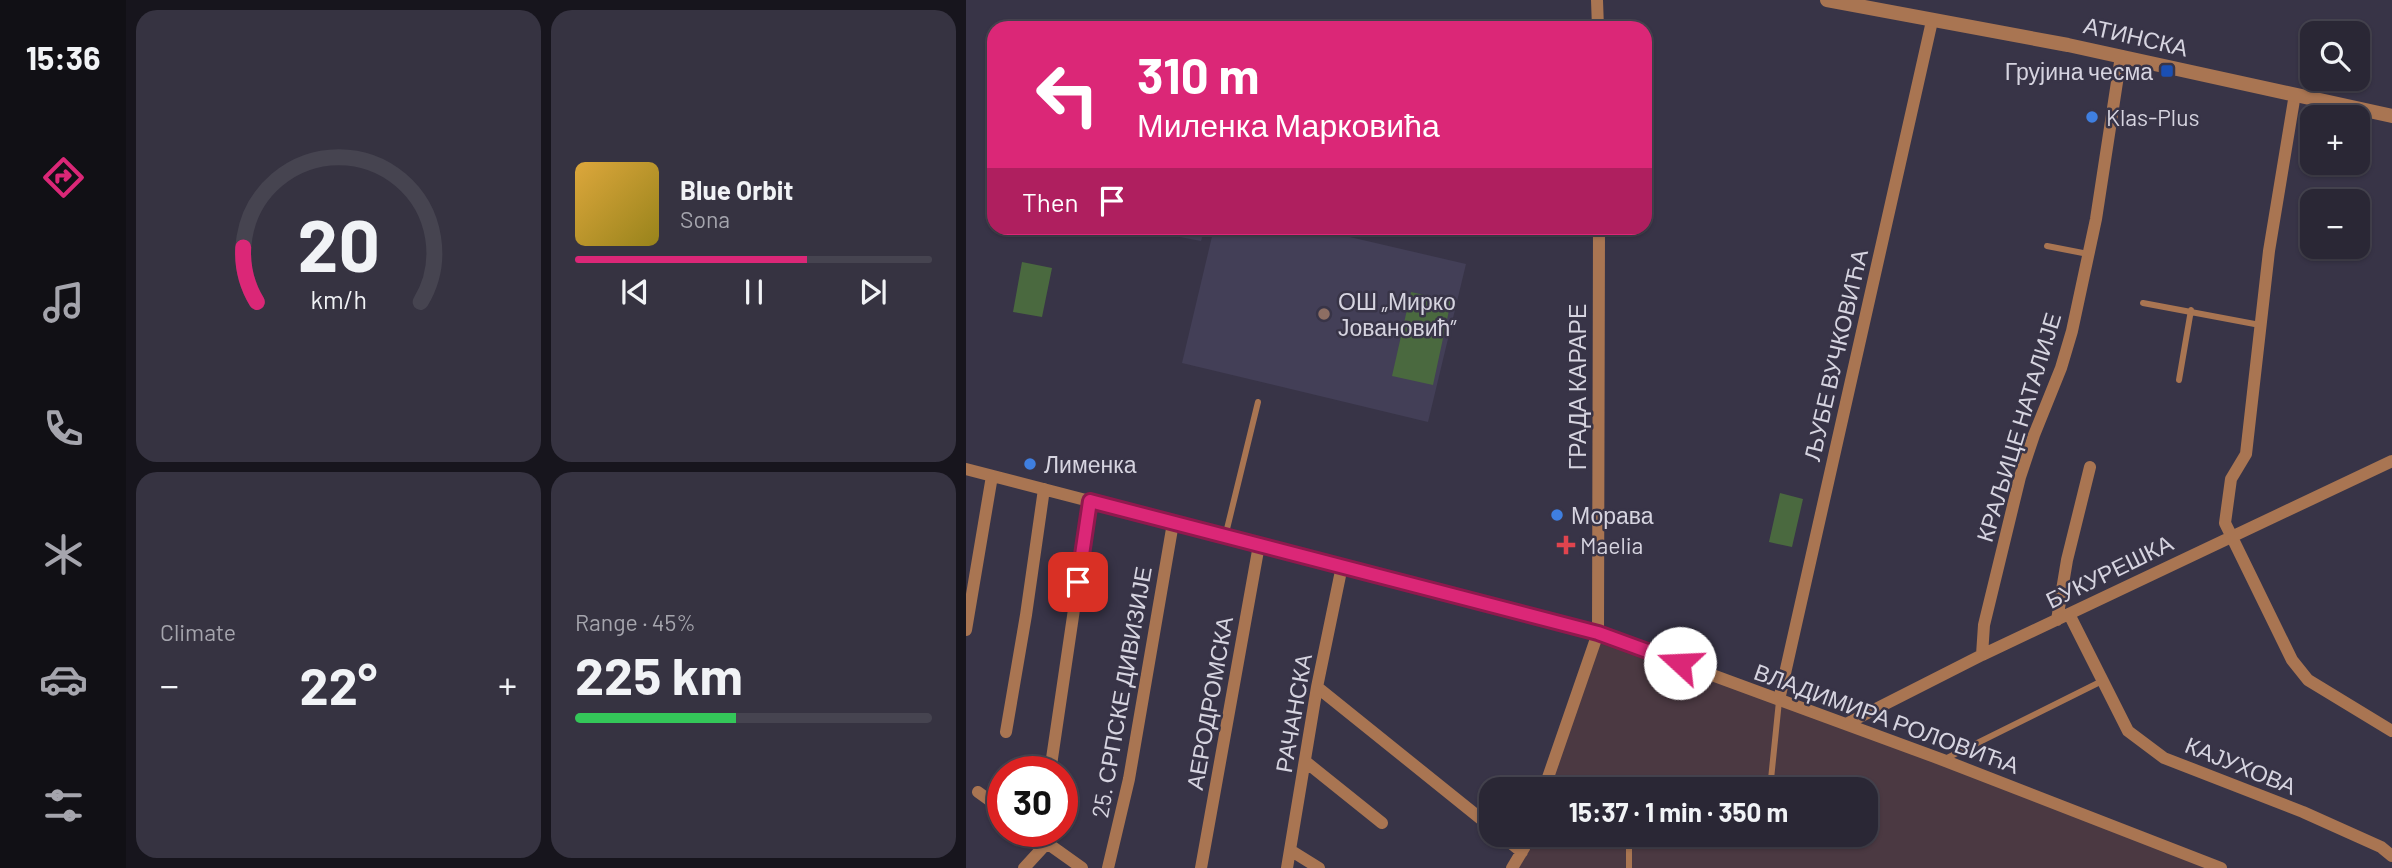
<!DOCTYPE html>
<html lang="en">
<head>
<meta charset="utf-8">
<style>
  :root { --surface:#2a2735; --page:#363341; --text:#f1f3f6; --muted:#a5a5ad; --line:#464450; --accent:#db2777 }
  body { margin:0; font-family:Barlow,sans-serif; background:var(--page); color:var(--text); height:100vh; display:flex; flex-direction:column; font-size:26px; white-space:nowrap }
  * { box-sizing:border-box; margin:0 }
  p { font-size:23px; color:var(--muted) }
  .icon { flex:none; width:38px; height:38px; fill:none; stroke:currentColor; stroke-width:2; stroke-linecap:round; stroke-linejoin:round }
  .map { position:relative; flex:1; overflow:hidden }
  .panel { display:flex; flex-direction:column; gap:10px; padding:10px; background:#17151d; width:840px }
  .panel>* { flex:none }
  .hud { position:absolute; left:21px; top:21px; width:665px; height:214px; border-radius:21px; box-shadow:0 2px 5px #0004,0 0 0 2px var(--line); background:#db2777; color:#fff; overflow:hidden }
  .fabs { position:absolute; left:1334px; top:21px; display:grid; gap:14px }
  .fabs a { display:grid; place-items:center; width:70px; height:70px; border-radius:14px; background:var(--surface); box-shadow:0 2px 5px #0004,0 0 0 2px var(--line); font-size:35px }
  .speed { position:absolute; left:21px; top:756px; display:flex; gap:14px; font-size:35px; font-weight:700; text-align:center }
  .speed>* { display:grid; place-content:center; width:91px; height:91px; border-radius:50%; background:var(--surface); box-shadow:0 2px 5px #0004,0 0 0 2px var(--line); line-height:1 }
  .speed .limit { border:10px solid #d22; background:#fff; color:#111 }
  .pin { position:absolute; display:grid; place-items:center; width:60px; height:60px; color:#fff; margin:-30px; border-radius:14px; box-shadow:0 4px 10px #0006 }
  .me { position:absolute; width:77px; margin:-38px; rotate:290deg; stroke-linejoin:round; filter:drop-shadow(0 0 5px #0008) }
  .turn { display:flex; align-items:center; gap:24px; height:147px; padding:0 35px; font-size:32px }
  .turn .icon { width:91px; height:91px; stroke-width:2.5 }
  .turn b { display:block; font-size:49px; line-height:60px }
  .then { display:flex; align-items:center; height:66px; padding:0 35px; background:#0003; gap:14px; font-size:26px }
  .big { font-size:52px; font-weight:700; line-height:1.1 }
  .panel .card { flex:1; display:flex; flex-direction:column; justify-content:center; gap:10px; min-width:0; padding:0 24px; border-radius:21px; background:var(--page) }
  .panel .dial { align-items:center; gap:0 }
  .dial svg { height:182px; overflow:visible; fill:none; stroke:var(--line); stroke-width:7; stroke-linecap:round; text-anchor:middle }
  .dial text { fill:var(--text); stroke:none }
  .song { display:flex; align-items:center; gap:21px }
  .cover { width:84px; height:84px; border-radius:10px; background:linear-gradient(135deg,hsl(40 70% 55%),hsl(50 70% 35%)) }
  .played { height:7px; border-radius:4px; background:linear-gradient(90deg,var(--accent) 65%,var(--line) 65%) }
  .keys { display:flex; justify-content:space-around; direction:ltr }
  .heat { display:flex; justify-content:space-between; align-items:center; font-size:38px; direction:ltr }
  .charge { height:10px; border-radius:5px; background:linear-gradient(90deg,#34c759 45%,var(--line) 0) }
  .panel .tiles { flex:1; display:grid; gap:10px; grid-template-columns:repeat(2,1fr) }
  .trip { position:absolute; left:513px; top:777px; width:399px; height:70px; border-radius:21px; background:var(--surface); box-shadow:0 2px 5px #0004,0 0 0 2px var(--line); font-weight:700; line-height:70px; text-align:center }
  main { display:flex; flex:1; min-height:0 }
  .tab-bar { display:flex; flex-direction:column; width:126px; justify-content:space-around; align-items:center; background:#111015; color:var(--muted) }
  .tab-bar .icon { width:49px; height:49px }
  .tab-bar .active { color:var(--accent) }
  .tab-bar b { font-size:32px; color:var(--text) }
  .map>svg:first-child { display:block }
  .industrial { fill:#4b3942 }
  .built { fill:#433f57 }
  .green { fill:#4a693f }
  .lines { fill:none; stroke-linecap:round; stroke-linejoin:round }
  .service { stroke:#a97552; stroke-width:6 }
  .minor { stroke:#a97552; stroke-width:12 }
  .tertiary { stroke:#a97552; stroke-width:14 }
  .route-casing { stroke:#8e194d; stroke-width:18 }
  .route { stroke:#db2777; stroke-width:12 }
  .transit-dot { fill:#1a4fb4; stroke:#383447; stroke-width:2.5 }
  .shop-dot { fill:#3f7fe0; stroke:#383447; stroke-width:2.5 }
  .education-dot { fill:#8d6e63; stroke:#383447; stroke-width:2.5 }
  .health-dot { fill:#e0444e; stroke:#383447; stroke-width:2.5 }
  .labels { text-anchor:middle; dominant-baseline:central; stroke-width:5; stroke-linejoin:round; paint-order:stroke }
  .street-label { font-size:23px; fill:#d6d4e0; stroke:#383447 }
  .poi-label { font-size:23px; fill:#d6d4e0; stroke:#383447; text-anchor:start }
</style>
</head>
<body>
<main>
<nav class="tab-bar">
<b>15:36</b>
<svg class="icon active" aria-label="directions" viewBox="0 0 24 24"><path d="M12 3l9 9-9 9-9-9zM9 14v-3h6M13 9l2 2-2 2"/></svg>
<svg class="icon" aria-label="music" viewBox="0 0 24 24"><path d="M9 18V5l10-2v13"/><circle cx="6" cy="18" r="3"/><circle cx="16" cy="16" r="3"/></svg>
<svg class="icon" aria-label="phone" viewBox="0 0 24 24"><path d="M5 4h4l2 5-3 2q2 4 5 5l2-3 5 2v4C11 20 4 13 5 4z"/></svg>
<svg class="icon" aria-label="climate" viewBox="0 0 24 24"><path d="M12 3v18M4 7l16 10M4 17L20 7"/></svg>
<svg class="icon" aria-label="car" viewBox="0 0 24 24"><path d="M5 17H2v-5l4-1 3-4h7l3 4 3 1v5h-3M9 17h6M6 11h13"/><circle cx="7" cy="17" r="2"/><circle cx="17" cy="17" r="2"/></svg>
<svg class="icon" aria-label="filters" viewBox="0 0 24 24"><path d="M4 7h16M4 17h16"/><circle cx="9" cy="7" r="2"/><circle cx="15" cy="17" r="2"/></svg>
</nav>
<section class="panel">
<div class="tiles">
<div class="card dial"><svg viewBox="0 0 100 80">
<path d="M14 69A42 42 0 1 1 86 69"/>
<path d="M14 69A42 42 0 0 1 8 45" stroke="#db2777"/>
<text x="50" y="56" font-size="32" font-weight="700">20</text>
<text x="50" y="72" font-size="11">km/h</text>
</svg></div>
<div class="card">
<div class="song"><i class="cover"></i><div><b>Blue Orbit</b><p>Sona</p></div></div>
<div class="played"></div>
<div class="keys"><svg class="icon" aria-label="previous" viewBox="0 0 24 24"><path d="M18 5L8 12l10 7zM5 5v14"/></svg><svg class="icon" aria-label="pause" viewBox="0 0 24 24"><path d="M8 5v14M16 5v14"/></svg><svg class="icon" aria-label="next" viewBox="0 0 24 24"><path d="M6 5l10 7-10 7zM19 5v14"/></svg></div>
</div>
<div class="card"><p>Climate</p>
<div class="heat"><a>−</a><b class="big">22°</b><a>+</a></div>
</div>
<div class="card"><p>Range · 45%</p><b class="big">225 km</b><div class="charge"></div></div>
</div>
</section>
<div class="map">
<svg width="1426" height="868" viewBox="0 0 1426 868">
  <rect width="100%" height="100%" fill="#383447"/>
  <!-- industrial -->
  <path class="industrial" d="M 632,633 L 1255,868 L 546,868 L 563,835 L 900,835 L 900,789 L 578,789 Z"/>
  <!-- built -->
  <path class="built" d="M 166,228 L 239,228 L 235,241 Z
    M 248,228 L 345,228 L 500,264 L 462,422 L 216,363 Z"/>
  <!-- green -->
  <path class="green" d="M 56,262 L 86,268 L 76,317 L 47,312 Z
    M 445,292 L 485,301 L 467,385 L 426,376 Z
    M 814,493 L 837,499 L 826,547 L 803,542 Z"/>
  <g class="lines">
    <!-- service -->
    <path class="service" d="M 1081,246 L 1122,254
      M 1177,303 L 1294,325
      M 1213,380 L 1225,310
      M 259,537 L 292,402
      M 977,760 L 1136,681
      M 804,789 L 813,701
      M 663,868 L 663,848 L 674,835"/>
    <!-- minor -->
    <path class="minor" d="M 631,0 L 632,28
      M 1329,94 L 1303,251 L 1280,454 L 1265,479 L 1259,523 L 1326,660 L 1342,680 L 1426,731
      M 0,469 L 632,633 L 977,760 L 1255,868
      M 1103,614 L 1162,731 L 1198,758 L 1337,812 L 1415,847 L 1426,856
      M 1091,620 L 1101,560 L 1124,467
      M 0,630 L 26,476
      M 1016,655 L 1018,625 L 1054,477 L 1068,435 L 1095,368 L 1106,331 L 1130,219 L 1155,56
      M 351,687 L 525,827
      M 813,700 L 966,21
      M 880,724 L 1016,655 L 1426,461
      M 40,732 L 60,615 L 78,489
      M 340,762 L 416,823
      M 84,772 L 124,501
      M 578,789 L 632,633 L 633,228
      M 12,792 L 37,810
      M 76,831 L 81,843 L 116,868
      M 535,835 L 556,852
      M 324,850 L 353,868
      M 58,868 L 81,843 L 65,831
      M 142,868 L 163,779 L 207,523
      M 235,868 L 293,545
      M 321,868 L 351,687 L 376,566
      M 546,868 L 558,848 L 563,835"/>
    <!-- tertiary -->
    <path class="tertiary" d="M 861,0 L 1102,45 L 1426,116"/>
  </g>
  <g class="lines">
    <!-- route casing -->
    <g class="route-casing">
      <path id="route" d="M 112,582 L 124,501 L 632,633 L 714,663"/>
    </g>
    <!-- route -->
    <use href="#route" class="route"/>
  </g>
  <!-- markers -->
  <rect class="transit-dot" x="1194" y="64" width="14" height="14" rx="3.5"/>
  <g class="shop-dot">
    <circle cx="1126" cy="117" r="7"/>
    <circle cx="64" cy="464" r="7"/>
    <circle cx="591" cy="515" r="7"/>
  </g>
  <circle class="education-dot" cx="358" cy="314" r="7"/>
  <path class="health-dot" d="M596.5 534.5h7v7h7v7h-7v7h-7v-7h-7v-7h7z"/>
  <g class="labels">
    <!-- street labels -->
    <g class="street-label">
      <text transform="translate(1170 36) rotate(13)">АТИНСКА</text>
      <text transform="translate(869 355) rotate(-77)">ЉУБЕ ВУЧКОВИЋА</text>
      <text transform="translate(611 387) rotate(-90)">ГРАДА КАРАРЕ</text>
      <text transform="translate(1052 427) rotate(-73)">КРАЉИЦЕ НАТАЛИЈЕ</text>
      <text transform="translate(1143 571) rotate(-26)">БУКУРЕШКА</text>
      <text transform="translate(155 692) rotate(-80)">25. СРПСКЕ ДИВИЗИЈЕ</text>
      <text transform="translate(243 703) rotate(-80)">АЕРОДРОМСКА</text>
      <text transform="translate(327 713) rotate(-80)">РАЧАНСКА</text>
      <text transform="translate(921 718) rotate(20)">ВЛАДИМИРА РОЛОВИЋА</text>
      <text transform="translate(1275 765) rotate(22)">КАЈУХОВА</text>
    </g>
    <!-- poi labels -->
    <g class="poi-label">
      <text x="1187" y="71" text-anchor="end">Грујина чесма</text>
      <text x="1140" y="117">Klas-Plus</text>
      <text x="372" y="301">ОШ „Мирко<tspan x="372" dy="26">Јовановић”</tspan></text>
      <text x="78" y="464">Лименка</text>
      <text x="605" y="515">Морава</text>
      <text x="614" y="545">Maelia</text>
    </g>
  </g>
</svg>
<div class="fabs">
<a><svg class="icon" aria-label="search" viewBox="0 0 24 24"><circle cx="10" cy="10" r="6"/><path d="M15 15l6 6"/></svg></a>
<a>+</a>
<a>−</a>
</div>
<div class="speed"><div class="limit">30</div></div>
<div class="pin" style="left:112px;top:582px;background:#d93025"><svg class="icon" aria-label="arrive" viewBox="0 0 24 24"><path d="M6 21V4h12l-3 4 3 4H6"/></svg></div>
<svg class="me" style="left:714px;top:663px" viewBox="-20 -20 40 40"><circle r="19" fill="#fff"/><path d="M0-13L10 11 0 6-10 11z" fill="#db2777"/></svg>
<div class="trip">15:37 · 1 min · 350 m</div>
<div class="hud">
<div class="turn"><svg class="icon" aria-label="left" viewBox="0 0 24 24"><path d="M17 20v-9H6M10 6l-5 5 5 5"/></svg><div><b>310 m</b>Миленка Марковића</div></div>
<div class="then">Then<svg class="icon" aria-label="arrive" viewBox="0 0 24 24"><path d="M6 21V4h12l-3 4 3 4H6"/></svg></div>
</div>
</div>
</main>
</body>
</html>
